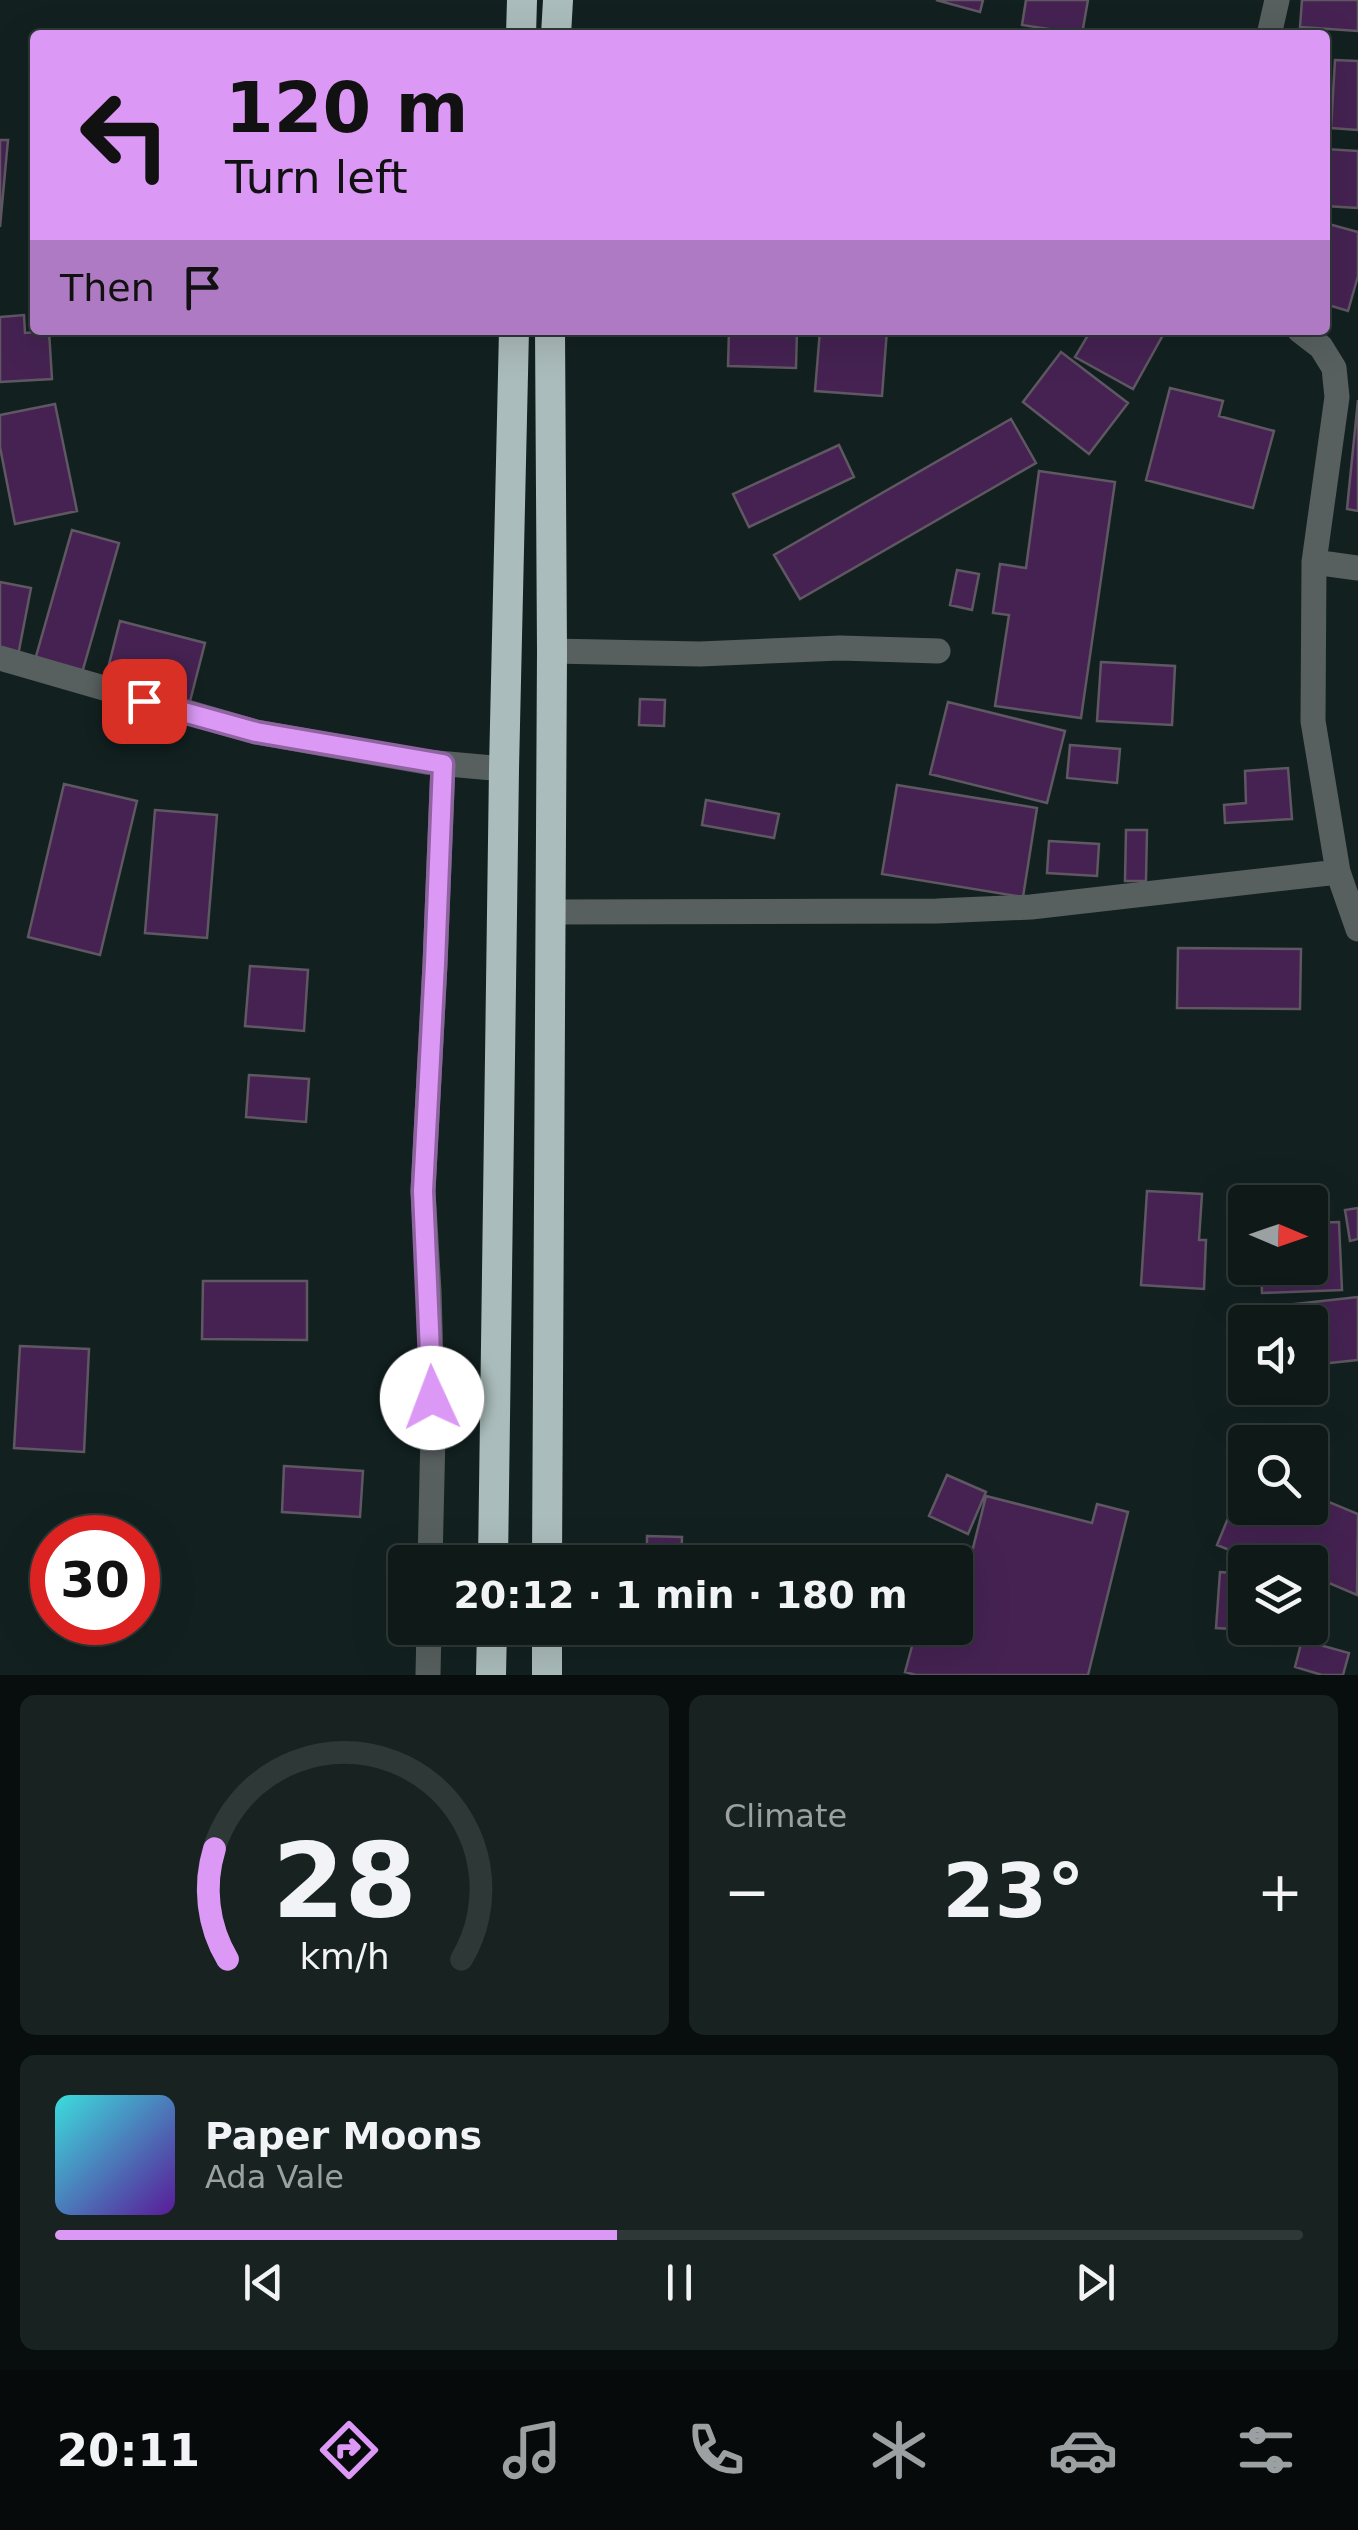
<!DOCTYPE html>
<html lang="en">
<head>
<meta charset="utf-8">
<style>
  :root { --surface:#0e1918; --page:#172221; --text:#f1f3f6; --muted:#9ba0a2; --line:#2e3837; --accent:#db99f5 }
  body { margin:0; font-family:"DejaVu Sans",sans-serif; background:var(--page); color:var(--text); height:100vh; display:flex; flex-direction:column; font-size:38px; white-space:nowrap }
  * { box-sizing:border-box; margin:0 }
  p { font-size:32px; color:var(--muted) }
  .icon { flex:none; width:55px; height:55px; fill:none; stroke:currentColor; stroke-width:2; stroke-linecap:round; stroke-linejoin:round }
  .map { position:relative; height:1675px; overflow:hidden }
  .side { display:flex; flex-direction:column; gap:20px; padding:20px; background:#080e0d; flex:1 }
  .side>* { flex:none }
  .guide { position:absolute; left:30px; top:30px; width:1300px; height:305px; border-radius:10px; box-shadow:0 10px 40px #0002,0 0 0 2px var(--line); background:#db99f5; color:#111; overflow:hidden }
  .needle { width:65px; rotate:92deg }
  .tools { position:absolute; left:1228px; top:1185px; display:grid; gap:20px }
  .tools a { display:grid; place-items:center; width:100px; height:100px; border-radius:10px; background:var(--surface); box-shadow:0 10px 40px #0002,0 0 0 2px var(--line); font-size:50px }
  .speed { position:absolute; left:30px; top:1515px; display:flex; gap:20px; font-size:50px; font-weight:700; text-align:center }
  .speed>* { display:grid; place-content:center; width:130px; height:130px; border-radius:50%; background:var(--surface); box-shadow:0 10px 40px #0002,0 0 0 2px var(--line); line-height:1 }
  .speed .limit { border:15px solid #d22; background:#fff; color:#111 }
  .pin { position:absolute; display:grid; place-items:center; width:85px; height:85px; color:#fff; margin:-42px; border-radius:20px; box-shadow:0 5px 15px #0006 }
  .me { position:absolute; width:110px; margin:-55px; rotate:358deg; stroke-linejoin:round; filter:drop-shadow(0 0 8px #0008) }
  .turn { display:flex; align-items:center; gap:35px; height:210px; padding:0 30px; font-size:45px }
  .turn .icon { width:130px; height:130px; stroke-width:2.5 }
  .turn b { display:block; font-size:70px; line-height:85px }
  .then { display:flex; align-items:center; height:95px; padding:0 30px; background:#0003; gap:20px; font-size:38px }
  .big { font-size:75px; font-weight:600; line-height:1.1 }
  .side .card { flex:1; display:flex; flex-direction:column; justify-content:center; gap:15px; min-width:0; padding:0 35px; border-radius:15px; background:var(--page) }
  .side .dial { align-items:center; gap:0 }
  .dial svg { height:260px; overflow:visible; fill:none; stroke:var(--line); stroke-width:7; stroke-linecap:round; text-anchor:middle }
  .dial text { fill:var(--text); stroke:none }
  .song { display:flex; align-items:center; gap:30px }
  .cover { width:120px; height:120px; border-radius:15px; background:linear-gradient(135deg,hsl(180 70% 55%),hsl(270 70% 35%)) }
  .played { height:10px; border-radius:5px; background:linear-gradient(90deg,var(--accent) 45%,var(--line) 45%) }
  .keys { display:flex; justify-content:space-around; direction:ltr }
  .heat { display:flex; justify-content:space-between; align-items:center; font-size:55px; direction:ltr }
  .side .tiles { flex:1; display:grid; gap:20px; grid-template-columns:1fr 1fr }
  .card:last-child { grid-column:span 2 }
  .trip { position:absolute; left:388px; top:1545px; width:585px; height:100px; border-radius:10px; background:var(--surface); box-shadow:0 10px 40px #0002,0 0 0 2px var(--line); font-weight:600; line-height:100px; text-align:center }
  .dock { display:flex; height:160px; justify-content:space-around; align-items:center; background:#060a0a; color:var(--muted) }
  .dock .icon { width:70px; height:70px }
  .dock .selected { color:var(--accent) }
  .dock b { font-size:45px; color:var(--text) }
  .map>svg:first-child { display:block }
  .building { fill:#452252; stroke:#5f5762; stroke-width:2.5 }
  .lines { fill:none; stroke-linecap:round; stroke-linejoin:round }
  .street { stroke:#58605f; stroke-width:25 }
  .highway { stroke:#aabcbb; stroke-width:30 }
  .route-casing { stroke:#8e639f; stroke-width:25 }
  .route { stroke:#db99f5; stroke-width:18 }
</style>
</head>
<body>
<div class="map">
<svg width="1358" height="1675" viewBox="0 0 1358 1675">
  <rect width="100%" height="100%" fill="#122120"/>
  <!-- building -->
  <path class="building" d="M 936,0 L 983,0 L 980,12 Z
    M 1026,0 L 1088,0 L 1082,34 L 1022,25 Z
    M 1302,0 L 1358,0 L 1358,31 L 1300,27 Z
    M 1335,60 L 1358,61 L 1358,130 L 1331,128 Z
    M 0,140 L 8,140 L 0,227 Z
    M 1325,149 L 1358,151 L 1358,208 L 1325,206 Z
    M 1325,223 L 1358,232 L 1358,276 L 1348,311 L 1325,304 Z
    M 24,315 L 25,333 L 49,331 L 52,379 L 0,382 L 0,317 Z
    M 729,330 L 797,330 L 796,368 L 728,366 Z
    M 820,330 L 887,330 L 882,396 L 815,391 Z
    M 1091,330 L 1153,330 L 1163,335 L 1133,389 L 1075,357 Z
    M 1061,352 L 1128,403 L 1089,454 L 1023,402 Z
    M 1170,388 L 1223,401 L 1219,416 L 1274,431 L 1253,508 L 1146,480 Z
    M 1358,400 L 1358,511 L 1347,509 Z
    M 55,404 L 77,511 L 15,524 L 0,447 L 0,415 Z
    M 1011,419 L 1036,463 L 800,599 L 774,555 Z
    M 839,445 L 854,477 L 749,527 L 733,494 Z
    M 1039,471 L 1115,482 L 1081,718 L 995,706 L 1009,615 L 993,613 L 1000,564 L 1026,568 Z
    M 72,530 L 119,543 L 80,680 L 33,667 Z
    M 957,570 L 979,574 L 972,610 L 950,605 Z
    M 0,582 L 31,588 L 16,666 L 0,662 Z
    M 120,621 L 205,643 L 188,709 L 103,688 Z
    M 1101,662 L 1175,666 L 1172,725 L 1097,721 Z
    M 640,699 L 665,700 L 664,726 L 639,725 Z
    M 948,702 L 1065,731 L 1047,803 L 930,774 Z
    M 1070,745 L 1120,749 L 1117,783 L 1067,778 Z
    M 1288,768 L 1292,819 L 1225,823 L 1224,805 L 1246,803 L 1245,771 Z
    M 64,784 L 137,801 L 100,955 L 28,937 Z
    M 897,785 L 1037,808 L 1023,897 L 882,874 Z
    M 706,800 L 779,814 L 774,838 L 702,825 Z
    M 155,810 L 217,815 L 207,938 L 145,933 Z
    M 1126,830 L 1147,830 L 1146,881 L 1125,881 Z
    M 1049,841 L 1099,844 L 1097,876 L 1047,873 Z
    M 1178,948 L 1301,949 L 1300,1009 L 1177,1008 Z
    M 250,966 L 308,970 L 304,1031 L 245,1026 Z
    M 249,1075 L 309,1079 L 306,1122 L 246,1117 Z
    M 1147,1191 L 1202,1194 L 1199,1240 L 1206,1240 L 1204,1289 L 1141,1285 Z
    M 1358,1208 L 1358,1239 L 1350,1241 L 1345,1210 Z
    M 1339,1222 L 1342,1290 L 1262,1293 L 1261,1268 L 1310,1268 L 1310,1223 Z
    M 203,1281 L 307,1281 L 307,1340 L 202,1339 Z
    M 1358,1297 L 1358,1360 L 1310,1365 L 1310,1322 L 1260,1322 L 1258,1308 Z
    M 20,1346 L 89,1349 L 84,1452 L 14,1448 Z
    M 284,1466 L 363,1471 L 360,1517 L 282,1512 Z
    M 947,1475 L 986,1492 L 968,1534 L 929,1516 Z
    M 1238,1494 L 1245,1497 L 1245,1508 L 1310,1508 L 1310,1494 L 1358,1514 L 1357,1595 L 1310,1575 L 1310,1562 L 1259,1562 L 1217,1545 Z
    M 986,1496 L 1092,1523 L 1097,1504 L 1128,1512 L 1088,1675 L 916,1675 L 905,1672 L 917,1628 L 955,1628 L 955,1586 L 963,1588 Z
    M 647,1536 L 682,1537 L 681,1562 L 647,1562 Z
    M 1220,1572 L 1245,1574 L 1245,1628 L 1264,1628 L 1264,1631 L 1216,1628 Z
    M 1302,1640 L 1349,1653 L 1343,1675 L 1322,1675 L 1295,1667 Z"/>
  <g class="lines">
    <!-- street -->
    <path class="street" d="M 1269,35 L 1277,0
      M 1299,330 L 1321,347 L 1334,368 L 1337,397 L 1314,562 L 1313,721 L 1338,872 L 1358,929
      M 1314,562 L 1358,568
      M 552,651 L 700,654 L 840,648 L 938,651
      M 0,658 L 256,732 L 426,762 L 504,769
      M 551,912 L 937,911 L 1031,907 L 1338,872
      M 430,1562 L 433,1434 L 429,1291 L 423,1191 L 435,964 L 443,764
      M 428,1675 L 429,1628"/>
    <!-- highway -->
    <path class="highway" d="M 521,35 L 522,0
      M 556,35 L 558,0
      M 493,1562 L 504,769 L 514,330
      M 547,1562 L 552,651 L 550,330
      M 491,1675 L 492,1628
      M 547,1675 L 547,1628"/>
  </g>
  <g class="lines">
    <!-- route casing -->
    <g class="route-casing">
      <path id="route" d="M 144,701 L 256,732 L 443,764 L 435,964 L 423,1191 L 432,1398"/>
    </g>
    <!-- route -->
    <use href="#route" class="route"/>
  </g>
</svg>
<div class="tools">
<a><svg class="needle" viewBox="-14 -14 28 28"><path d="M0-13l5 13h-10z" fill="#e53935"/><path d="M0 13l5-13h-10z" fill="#9ba0a2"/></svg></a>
<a><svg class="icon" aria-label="sound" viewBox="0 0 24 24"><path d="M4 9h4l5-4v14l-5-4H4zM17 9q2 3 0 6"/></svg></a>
<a><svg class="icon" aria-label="search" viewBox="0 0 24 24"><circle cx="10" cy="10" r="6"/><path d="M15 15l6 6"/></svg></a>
<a><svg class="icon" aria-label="layers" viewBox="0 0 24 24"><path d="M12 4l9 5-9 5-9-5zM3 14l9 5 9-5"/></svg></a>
</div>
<div class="speed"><div class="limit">30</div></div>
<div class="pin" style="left:144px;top:701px;background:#d93025"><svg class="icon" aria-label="arrive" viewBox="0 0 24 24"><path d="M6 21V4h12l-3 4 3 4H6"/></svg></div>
<svg class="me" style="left:432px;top:1398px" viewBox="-20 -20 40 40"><circle r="19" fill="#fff"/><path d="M0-13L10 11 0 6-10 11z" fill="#db99f5"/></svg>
<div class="trip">20:12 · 1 min · 180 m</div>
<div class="guide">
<div class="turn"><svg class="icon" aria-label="left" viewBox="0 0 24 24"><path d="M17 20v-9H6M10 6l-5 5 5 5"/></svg><div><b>120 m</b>Turn left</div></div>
<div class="then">Then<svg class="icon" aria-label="arrive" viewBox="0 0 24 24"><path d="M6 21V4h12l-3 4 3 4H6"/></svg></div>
</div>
</div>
<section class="side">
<div class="tiles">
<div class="card dial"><svg viewBox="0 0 100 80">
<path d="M14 69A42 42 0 1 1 86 69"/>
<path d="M14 69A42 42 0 0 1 10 35" stroke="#db99f5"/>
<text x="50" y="56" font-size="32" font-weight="700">28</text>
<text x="50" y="72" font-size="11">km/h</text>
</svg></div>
<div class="card"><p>Climate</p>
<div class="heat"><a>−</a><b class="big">23°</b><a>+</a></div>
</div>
<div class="card">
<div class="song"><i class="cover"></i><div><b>Paper Moons</b><p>Ada Vale</p></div></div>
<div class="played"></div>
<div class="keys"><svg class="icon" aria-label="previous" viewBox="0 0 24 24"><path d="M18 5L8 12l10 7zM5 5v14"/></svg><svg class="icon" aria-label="pause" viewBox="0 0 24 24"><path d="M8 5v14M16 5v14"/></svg><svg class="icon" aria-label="next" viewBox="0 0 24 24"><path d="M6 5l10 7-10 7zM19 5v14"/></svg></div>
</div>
</div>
</section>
<nav class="dock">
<b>20:11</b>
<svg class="icon selected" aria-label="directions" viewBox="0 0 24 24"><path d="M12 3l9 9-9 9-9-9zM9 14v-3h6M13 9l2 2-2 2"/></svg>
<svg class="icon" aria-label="music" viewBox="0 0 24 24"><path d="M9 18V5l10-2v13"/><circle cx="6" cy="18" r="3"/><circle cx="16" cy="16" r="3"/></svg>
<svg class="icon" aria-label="phone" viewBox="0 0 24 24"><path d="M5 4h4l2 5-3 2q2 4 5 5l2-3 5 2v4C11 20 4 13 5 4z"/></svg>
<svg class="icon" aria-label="climate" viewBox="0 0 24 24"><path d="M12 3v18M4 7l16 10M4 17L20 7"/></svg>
<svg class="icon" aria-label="car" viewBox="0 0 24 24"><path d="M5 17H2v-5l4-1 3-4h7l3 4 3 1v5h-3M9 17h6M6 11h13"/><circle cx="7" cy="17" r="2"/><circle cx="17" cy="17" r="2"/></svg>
<svg class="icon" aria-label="filters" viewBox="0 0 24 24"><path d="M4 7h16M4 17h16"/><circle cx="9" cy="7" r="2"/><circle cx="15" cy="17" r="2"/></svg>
</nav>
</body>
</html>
